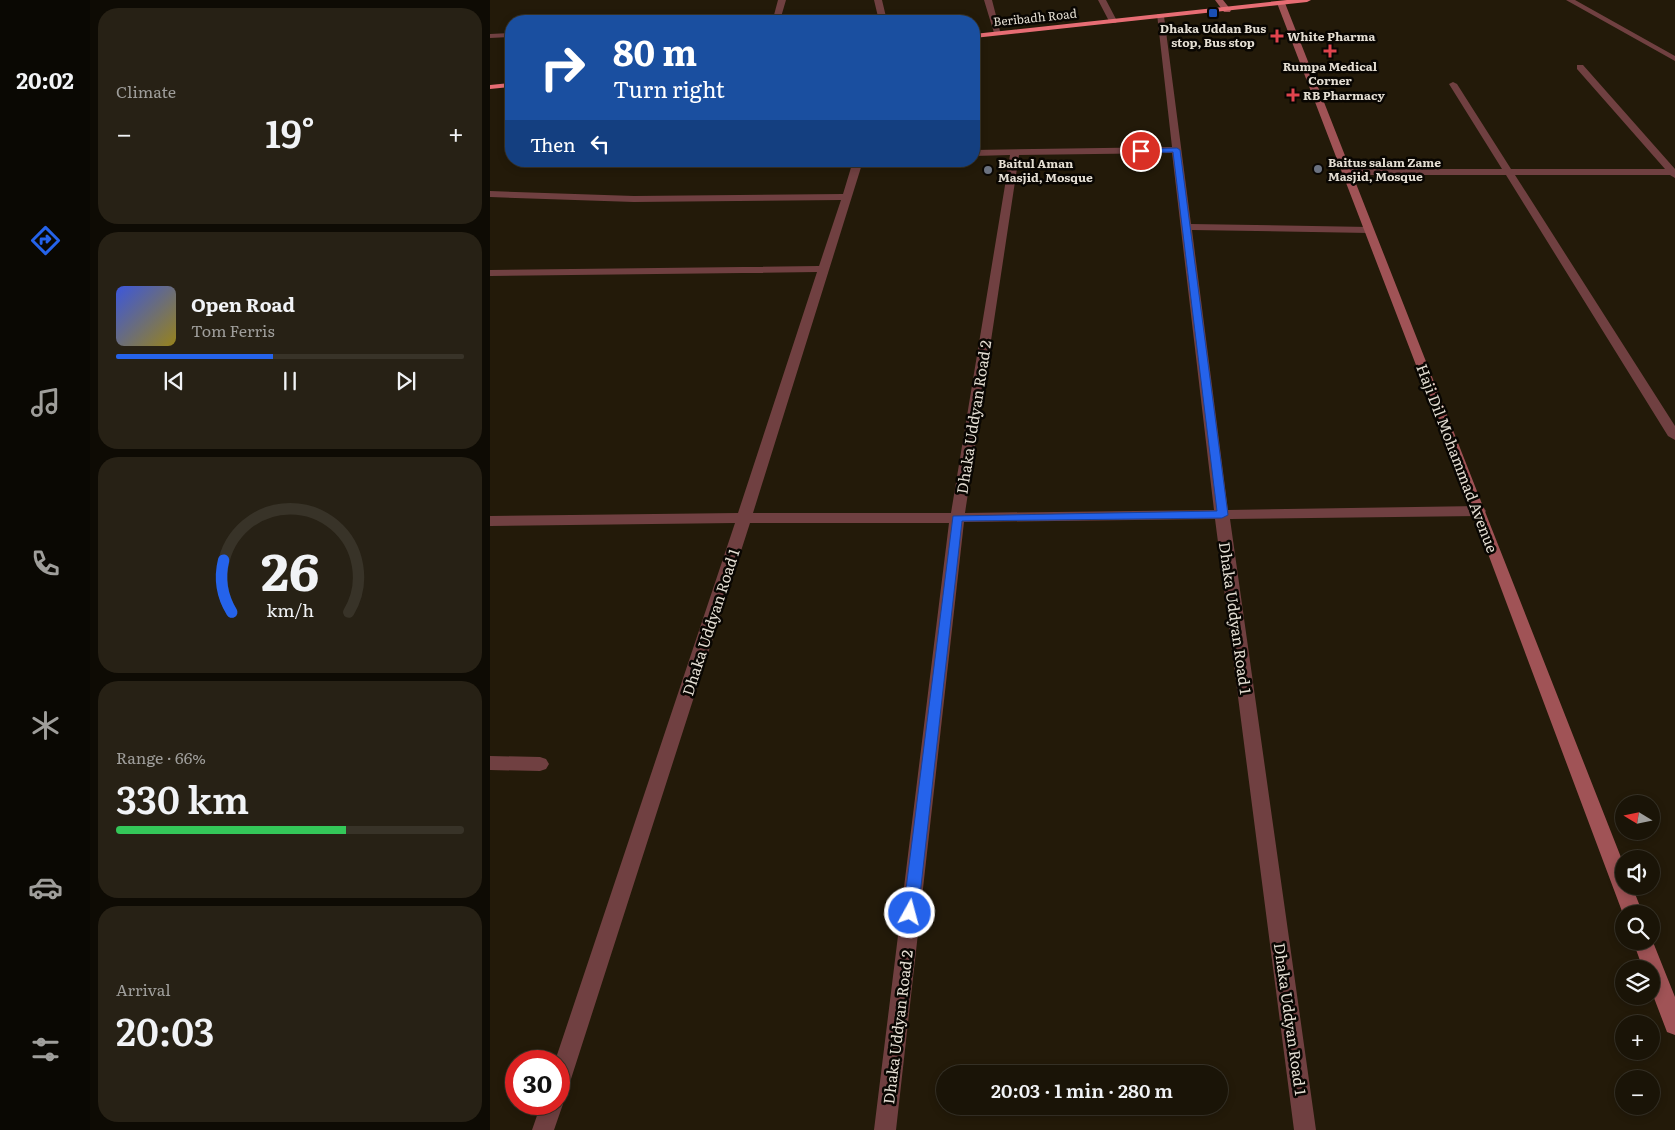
<!DOCTYPE html>
<html lang="en">
<head>
<meta charset="utf-8">
<style>
  :root { --surface:#1a1407; --page:#272115; --text:#f1f3f6; --muted:#9f9e9b; --line:#383328; --accent:#2563eb }
  body { margin:0; font-family:Literata,serif; background:var(--page); color:var(--text); height:100vh; display:flex; flex-direction:column; font-size:19px; white-space:nowrap }
  * { box-sizing:border-box; margin:0 }
  p { font-size:16px; color:var(--muted) }
  .icon { flex:none; width:28px; height:28px; fill:none; stroke:currentColor; stroke-width:2; stroke-linecap:round; stroke-linejoin:round }
  .map { position:relative; flex:1; overflow:hidden }
  .drawer { display:flex; flex-direction:column; gap:8px; padding:8px; background:#0e0b04; width:400px }
  .drawer>* { flex:none }
  .banner { position:absolute; left:15px; top:15px; width:475px; height:152px; border-radius:20px; box-shadow:0 2px 8px #0003,0 0 0 1px var(--line); background:#1a4fa0; color:#fff; overflow:hidden }
  .needle { width:32px; rotate:280deg }
  .controls { position:absolute; left:1125px; top:795px; display:grid; gap:10px }
  .controls a { display:grid; place-items:center; width:45px; height:45px; border-radius:50%; background:var(--surface); box-shadow:0 2px 8px #0003,0 0 0 1px var(--line); font-size:25px }
  .speed { position:absolute; left:15px; top:1050px; display:flex; gap:10px; font-size:25px; font-weight:700; text-align:center }
  .speed>* { display:grid; place-content:center; width:65px; height:65px; border-radius:50%; background:var(--surface); box-shadow:0 2px 8px #0003,0 0 0 1px var(--line); line-height:1 }
  .speed .limit { border:8px solid #d22; background:#fff; color:#111 }
  .pin { position:absolute; display:grid; place-items:center; width:42px; height:42px; color:#fff; margin:-21px; border:2px solid #fff; border-radius:50%; box-shadow:0 1px 5px #0007 }
  .me { position:absolute; width:55px; margin:-28px; rotate:7deg; stroke-linejoin:round; filter:drop-shadow(0 0 4px #0008) }
  .turn { display:flex; align-items:center; gap:18px; height:105px; padding:0 25px; font-size:22px }
  .turn .icon { width:65px; height:65px; stroke-width:2.5 }
  .turn b { display:block; font-size:35px; line-height:42px }
  .then { display:flex; align-items:center; height:48px; padding:0 25px; background:#0003; gap:10px; font-size:19px }
  .big { font-size:38px; font-weight:600; line-height:1.1 }
  .drawer .widget { flex:1; display:flex; flex-direction:column; justify-content:center; gap:8px; min-width:0; padding:0 18px; border-radius:20px; background:var(--page) }
  .drawer .dial { align-items:center; gap:0 }
  .dial svg { height:130px; overflow:visible; fill:none; stroke:var(--line); stroke-width:7; stroke-linecap:round; text-anchor:middle }
  .dial text { fill:var(--text); stroke:none }
  .song { display:flex; align-items:center; gap:15px }
  .cover { width:60px; height:60px; border-radius:8px; background:linear-gradient(135deg,hsl(230 70% 55%),hsl(50 70% 35%)) }
  .played { height:5px; border-radius:2px; background:linear-gradient(90deg,var(--accent) 45%,var(--line) 45%) }
  .keys { display:flex; justify-content:space-around; direction:ltr }
  .heat { display:flex; justify-content:space-between; align-items:center; font-size:28px; direction:ltr }
  .charge { height:8px; border-radius:4px; background:linear-gradient(90deg,#34c759 66%,var(--line) 0) }
  .trip { position:absolute; left:446px; top:1065px; width:292px; height:50px; border-radius:25px; background:var(--surface); box-shadow:0 2px 8px #0003,0 0 0 1px var(--line); font-weight:600; line-height:50px; text-align:center }
  main { display:flex; flex:1; min-height:0 }
  .dock { display:flex; flex-direction:column; width:90px; justify-content:space-around; align-items:center; background:#0a0803; color:var(--muted) }
  .dock .icon { width:35px; height:35px }
  .dock .on { color:var(--accent) }
  .dock b { font-size:22px; color:var(--text) }
  .map>svg:first-child { display:block }
  .lines { fill:none; stroke-linecap:round; stroke-linejoin:round }
  .street { fill:#704041; fill-rule:evenodd }
  .secondary { fill:#a05356; fill-rule:evenodd }
  .highway { fill:#e76d74; fill-rule:evenodd }
  .route { fill:#2563eb; stroke:#184099 }
  .transit-dot { fill:#1a4fb4; stroke:#090602; stroke-width:2 }
  .health-dot { fill:#e0444e; stroke:#090602; stroke-width:2 }
  .worship-dot { fill:#6b7280; stroke:#090602; stroke-width:2 }
  .labels { text-anchor:middle; dominant-baseline:central; stroke-width:5; stroke-linejoin:round; paint-order:stroke }
  .far-street-label { font-size:12px; fill:#e4ded3; stroke:#090602 }
  .far-poi-label { font-size:12px; font-weight:bold; fill:#e4ded3; stroke:#090602; text-anchor:start }
  .street-label { font-size:15px; fill:#e4ded3; stroke:#090602 }
</style>
</head>
<body>
<main>
<nav class="dock">
<b>20:02</b>
<svg class="icon on" aria-label="directions" viewBox="0 0 24 24"><path d="M12 3l9 9-9 9-9-9zM9 14v-3h6M13 9l2 2-2 2"/></svg>
<svg class="icon" aria-label="music" viewBox="0 0 24 24"><path d="M9 18V5l10-2v13"/><circle cx="6" cy="18" r="3"/><circle cx="16" cy="16" r="3"/></svg>
<svg class="icon" aria-label="phone" viewBox="0 0 24 24"><path d="M5 4h4l2 5-3 2q2 4 5 5l2-3 5 2v4C11 20 4 13 5 4z"/></svg>
<svg class="icon" aria-label="climate" viewBox="0 0 24 24"><path d="M12 3v18M4 7l16 10M4 17L20 7"/></svg>
<svg class="icon" aria-label="car" viewBox="0 0 24 24"><path d="M5 17H2v-5l4-1 3-4h7l3 4 3 1v5h-3M9 17h6M6 11h13"/><circle cx="7" cy="17" r="2"/><circle cx="17" cy="17" r="2"/></svg>
<svg class="icon" aria-label="filters" viewBox="0 0 24 24"><path d="M4 7h16M4 17h16"/><circle cx="9" cy="7" r="2"/><circle cx="15" cy="17" r="2"/></svg>
</nav>
<section class="drawer">
<div class="widget"><p>Climate</p>
<div class="heat"><a>−</a><b class="big">19°</b><a>+</a></div>
</div>
<div class="widget">
<div class="song"><i class="cover"></i><div><b>Open Road</b><p>Tom Ferris</p></div></div>
<div class="played"></div>
<div class="keys"><svg class="icon" aria-label="previous" viewBox="0 0 24 24"><path d="M18 5L8 12l10 7zM5 5v14"/></svg><svg class="icon" aria-label="pause" viewBox="0 0 24 24"><path d="M8 5v14M16 5v14"/></svg><svg class="icon" aria-label="next" viewBox="0 0 24 24"><path d="M6 5l10 7-10 7zM19 5v14"/></svg></div>
</div>
<div class="widget dial"><svg viewBox="0 0 100 80">
<path d="M14 69A42 42 0 1 1 86 69"/>
<path d="M14 69A42 42 0 0 1 9 37" stroke="#2563eb"/>
<text x="50" y="56" font-size="32" font-weight="700">26</text>
<text x="50" y="72" font-size="11">km/h</text>
</svg></div>
<div class="widget"><p>Range · 66%</p><b class="big">330 km</b><div class="charge"></div></div>
<div class="widget"><p>Arrival</p><b class="big">20:03</b></div>
</section>
<div class="map">
<svg width="1185" height="1130" viewBox="0 0 1185 1130">
  <rect width="100%" height="100%" fill="#231a09"/>
  <g class="lines">
    <!-- street -->
    <path class="street" d="M 288,0 L 296,0 L 291,17 L 292,21 L 284,21 L 284,19 L 207,21 L 211,19 L 284,15 Z
      M 384,0 L 392,0 L 397,21 L 389,21 Z
      M 494,0 L 502,0 L 511,35 L 504,33 Z
      M 608,0 L 616,0 L 627,21 L 626,23 L 620,23 Z
      M 1076,0 L 1085,0 L 1185,56 L 1185,61 Z
      M 667,14 L 674,16 L 701,224 L 879,227 L 884,230 L 879,233 L 702,230 L 738,510 L 989,506 L 994,508 L 996,511 L 994,514 L 989,516 L 740,519 L 826,1130 L 804,1130 L 725,519 L 474,522 L 406,1130 L 384,1130 L 459,523 L 260,523 L 80,1082 L 77,1090 L 69,1093 L 69,1061 L 65,1061 L 245,523 L 0,526 L 0,516 L 248,513 L 327,272 L 0,276 L 0,270 L 329,266 L 351,200 L 144,202 L 0,197 L 0,191 L 144,196 L 353,194 L 363,161 L 373,161 L 263,513 L 461,513 L 520,155 L 484,156 L 484,150 L 682,147 ZM 682,153 L 724,510 L 475,513 L 529,155 Z
      M 21,33 L 21,37 L 0,38 L 0,34 Z
      M 1087,65 L 1093,65 L 1185,169 L 1185,178 L 1180,175 L 1025,175 L 1185,426 L 1185,440 L 1178,436 L 1016,175 L 856,175 L 851,172 L 856,169 L 1012,169 L 959,84 L 963,82 L 967,84 L 1021,169 L 1175,169 L 1087,69 Z
      M 0,756 L 50,757 L 56,759 L 59,764 L 56,769 L 50,771 L 0,770 Z
      M 69,1096 L 73,1104 L 64,1130 L 42,1130 L 51,1104 L 69,1104 Z"/>
    <!-- secondary -->
    <path class="secondary" d="M 725,0 L 733,0 L 741,10 L 740,12 L 734,12 Z
      M 788,1 L 795,3 L 1134,865 L 1134,886 L 1142,886 L 1153,914 L 1134,914 L 1134,915 L 1133,914 L 982,511 L 787,3 Z
      M 1161,937 L 1185,997 L 1185,1035 L 1177,1032 L 1161,990 L 1161,969 L 1153,969 L 1143,941 L 1161,941 Z"/>
    <!-- highway -->
    <path class="highway" d="M 797,0 L 821,0 L 817,2 L 484,38 L 484,34 Z
      M 21,83 L 21,87 L 0,89 L 0,85 Z"/>
  </g>
  <!-- route -->
  <path class="route" d="M 687,148 L 690,150 L 738,515 L 732,518 L 472,521 L 428,913 L 426,918 L 420,920 L 415,918 L 413,913 L 463,516 L 727,511 L 683,152 L 651,153 L 647,151 L 651,149 Z"/>
  <!-- markers -->
  <rect class="transit-dot" x="718" y="8" width="10" height="10" rx="2.5"/>
  <g class="health-dot">
    <path d="M784.5 28.5h5v5h5v5h-5v5h-5v-5h-5v-5h5z"/>
    <path d="M837.5 43.5h5v5h5v5h-5v5h-5v-5h-5v-5h5z"/>
    <path d="M800.5 87.5h5v5h5v5h-5v5h-5v-5h-5v-5h5z"/>
  </g>
  <g class="worship-dot">
    <circle cx="828" cy="169" r="5"/>
    <circle cx="498" cy="170" r="5"/>
  </g>
  <g class="labels">
    <!-- far-street labels -->
    <g class="far-street-label">
      <text transform="translate(545 17) rotate(-6)">Beribadh Road</text>
    </g>
    <!-- far-poi labels -->
    <g class="far-poi-label">
      <text x="723" y="28" text-anchor="middle">Dhaka Uddan Bus<tspan x="723" dy="14">stop, Bus stop</tspan></text>
      <text x="797" y="36">White Pharma</text>
      <text x="840" y="66" text-anchor="middle">Rumpa Medical<tspan x="840" dy="14">Corner</tspan></text>
      <text x="813" y="95">RB Pharmacy</text>
      <text x="838" y="162">Baitus salam Zame<tspan x="838" dy="14">Masjid, Mosque</tspan></text>
      <text x="508" y="163">Baitul Aman<tspan x="508" dy="14">Masjid, Mosque</tspan></text>
    </g>
    <!-- street labels -->
    <g class="street-label">
      <text transform="translate(483 417) rotate(-81)">Dhaka Uddyan Road 2</text>
      <text transform="translate(968 458) rotate(69)">Haji Dil Mohammad Avenue</text>
      <text transform="translate(746 618) rotate(82)">Dhaka Uddyan Road 1</text>
      <text transform="translate(220 622) rotate(-72)">Dhaka Uddyan Road 1</text>
      <text transform="translate(801 1019) rotate(82)">Dhaka Uddyan Road 1</text>
      <text transform="translate(407 1027) rotate(-83)">Dhaka Uddyan Road 2</text>
    </g>
  </g>
</svg>
<div class="controls">
<a><svg class="needle" viewBox="-14 -14 28 28"><path d="M0-13l5 13h-10z" fill="#e53935"/><path d="M0 13l5-13h-10z" fill="#9f9e9b"/></svg></a>
<a><svg class="icon" aria-label="sound" viewBox="0 0 24 24"><path d="M4 9h4l5-4v14l-5-4H4zM17 9q2 3 0 6"/></svg></a>
<a><svg class="icon" aria-label="search" viewBox="0 0 24 24"><circle cx="10" cy="10" r="6"/><path d="M15 15l6 6"/></svg></a>
<a><svg class="icon" aria-label="layers" viewBox="0 0 24 24"><path d="M12 4l9 5-9 5-9-5zM3 14l9 5 9-5"/></svg></a>
<a>+</a>
<a>−</a>
</div>
<div class="speed"><div class="limit">30</div></div>
<div class="pin" style="left:651px;top:151px;background:#d93025"><svg class="icon" aria-label="arrive" viewBox="0 0 24 24"><path d="M6 21V4h12l-3 4 3 4H6"/></svg></div>
<svg class="me" style="left:420px;top:913px" viewBox="-20 -20 40 40"><circle r="17" fill="#2563eb" stroke="#fff" stroke-width="3"/><path d="M0-11L8 9 0 5-8 9z" fill="#fff"/></svg>
<div class="trip">20:03 · 1 min · 280 m</div>
<div class="banner">
<div class="turn"><svg class="icon" aria-label="right" viewBox="0 0 24 24"><path d="M7 20v-9h11M14 6l5 5-5 5"/></svg><div><b>80 m</b>Turn right</div></div>
<div class="then">Then<svg class="icon" aria-label="left" viewBox="0 0 24 24"><path d="M17 20v-9H6M10 6l-5 5 5 5"/></svg></div>
</div>
</div>
</main>
</body>
</html>
